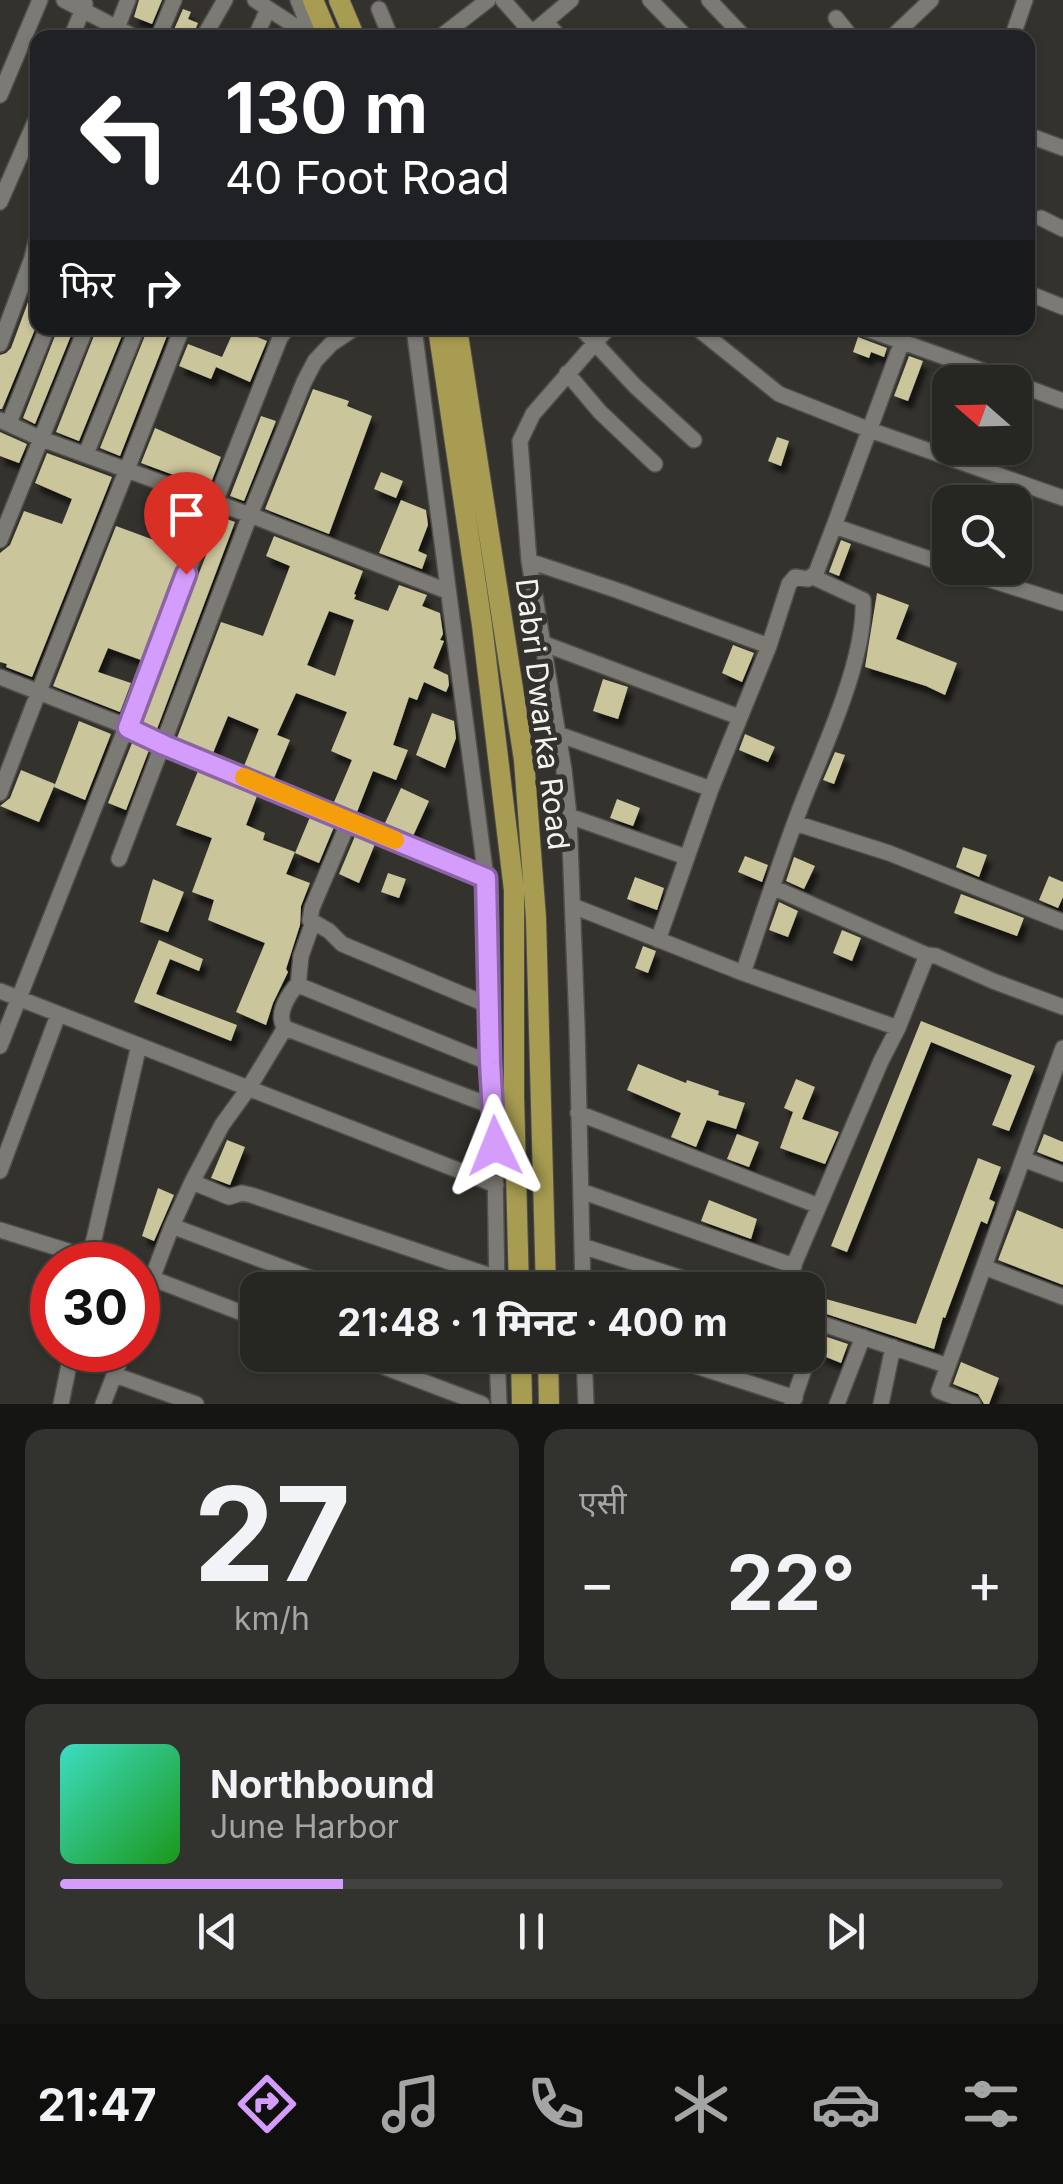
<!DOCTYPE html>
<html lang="hi">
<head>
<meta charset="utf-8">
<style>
  :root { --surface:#262622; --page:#32322f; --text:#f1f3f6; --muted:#a4a5a5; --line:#424340; --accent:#d49cfb }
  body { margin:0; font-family:Inter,"Noto Sans Devanagari",sans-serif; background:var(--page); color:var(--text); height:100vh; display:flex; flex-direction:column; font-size:38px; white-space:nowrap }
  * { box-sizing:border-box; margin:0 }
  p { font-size:32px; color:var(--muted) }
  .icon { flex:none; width:55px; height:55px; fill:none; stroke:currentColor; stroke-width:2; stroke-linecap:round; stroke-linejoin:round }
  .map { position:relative; height:1404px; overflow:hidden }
  .side { display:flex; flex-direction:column; gap:25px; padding:25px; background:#151513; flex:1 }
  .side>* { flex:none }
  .hud { position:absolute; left:30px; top:30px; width:1005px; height:305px; border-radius:20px; box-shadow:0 2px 8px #0004,0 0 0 2px var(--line); background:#202124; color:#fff; overflow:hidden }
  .needle { width:65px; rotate:290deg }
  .tools { position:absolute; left:932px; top:365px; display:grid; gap:20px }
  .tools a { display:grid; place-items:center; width:100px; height:100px; border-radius:20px; background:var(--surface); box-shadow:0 2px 8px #0004,0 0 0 2px var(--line); font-size:50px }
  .speed { position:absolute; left:30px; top:1242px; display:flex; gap:20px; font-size:50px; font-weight:700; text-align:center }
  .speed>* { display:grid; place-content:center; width:130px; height:130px; border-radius:50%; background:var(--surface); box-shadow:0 2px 8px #0004,0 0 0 2px var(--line); line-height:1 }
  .speed .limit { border:15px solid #d22; background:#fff; color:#111 }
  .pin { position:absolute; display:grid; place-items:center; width:85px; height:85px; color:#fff; margin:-102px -42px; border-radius:50% 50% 50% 0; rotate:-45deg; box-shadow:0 0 10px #0007 }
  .pin .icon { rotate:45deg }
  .me { position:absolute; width:110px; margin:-55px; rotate:358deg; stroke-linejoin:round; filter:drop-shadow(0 0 8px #0008) }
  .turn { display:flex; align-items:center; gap:35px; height:210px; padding:0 30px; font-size:45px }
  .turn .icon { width:130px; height:130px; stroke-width:2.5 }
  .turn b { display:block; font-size:70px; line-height:85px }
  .then { display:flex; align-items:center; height:95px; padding:0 30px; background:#0003; gap:20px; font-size:38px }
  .big { font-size:75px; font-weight:700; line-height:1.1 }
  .side .widget { flex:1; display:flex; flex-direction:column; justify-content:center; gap:15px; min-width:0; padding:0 35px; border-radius:20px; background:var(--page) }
  .side .dial { align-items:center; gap:0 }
  .dial b { font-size:130px; line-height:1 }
  .song { display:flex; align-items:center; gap:30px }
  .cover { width:120px; height:120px; border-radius:15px; background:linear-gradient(135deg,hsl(170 70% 55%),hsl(120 70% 35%)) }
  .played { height:10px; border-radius:5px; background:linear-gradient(90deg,var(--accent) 30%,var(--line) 30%) }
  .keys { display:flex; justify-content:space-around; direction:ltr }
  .heat { display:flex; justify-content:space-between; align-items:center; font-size:55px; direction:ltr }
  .side .tiles { flex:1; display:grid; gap:25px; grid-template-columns:1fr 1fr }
  .widget:last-child { grid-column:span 2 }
  .trip { position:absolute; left:240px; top:1272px; width:585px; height:100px; border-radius:20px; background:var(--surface); box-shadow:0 2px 8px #0004,0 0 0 2px var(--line); font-weight:700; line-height:100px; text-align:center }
  .tab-bar { display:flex; height:160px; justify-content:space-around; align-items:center; background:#0f0f0e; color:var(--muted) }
  .tab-bar .icon { width:70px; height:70px }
  .tab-bar .selected { color:var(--accent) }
  .tab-bar b { font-size:45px; color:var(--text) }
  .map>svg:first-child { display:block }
  .building { fill:#cbc59b; fill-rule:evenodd; filter:url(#shadow) }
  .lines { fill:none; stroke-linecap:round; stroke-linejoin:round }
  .minor-casing { stroke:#4f4e4a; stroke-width:18 }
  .major-casing { stroke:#4f4e4a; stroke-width:22 }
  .minor { stroke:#7b7a74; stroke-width:15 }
  .major { stroke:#a79c51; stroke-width:20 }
  .route-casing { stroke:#8a65a3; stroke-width:25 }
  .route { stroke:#d49cfb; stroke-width:18 }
  .slow { stroke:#f59e0b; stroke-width:18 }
  .labels { text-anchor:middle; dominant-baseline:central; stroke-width:10; stroke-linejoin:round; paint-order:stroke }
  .street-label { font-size:30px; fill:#f4f3f0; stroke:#33322d }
</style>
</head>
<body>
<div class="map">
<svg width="1063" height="1404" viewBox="0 0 1063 1404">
  <defs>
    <filter id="shadow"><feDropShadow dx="4.5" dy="8" stdDeviation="2.5" flood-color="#0009"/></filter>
  </defs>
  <rect width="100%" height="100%" fill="#33322d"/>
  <!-- building -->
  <path class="building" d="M 139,0 L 162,0 L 152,24 L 134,17 Z
    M 183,9 L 191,12 L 188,19 L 198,23 L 192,38 L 179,38 L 172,34 Z
    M 38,275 L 38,322 L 2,409 L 0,409 L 0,355 L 6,353 L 11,348 Z
    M 58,328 L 74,328 L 35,424 L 23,418 Z
    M 97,328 L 125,328 L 79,441 L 56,432 Z
    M 148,328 L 170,328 L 120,456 L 100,448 Z
    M 235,328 L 267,341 L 250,382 L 216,367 L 211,379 L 179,366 L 188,344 L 222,357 Z
    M 858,337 L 887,348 L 884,357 L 871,352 L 869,358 L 853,352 Z
    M 909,356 L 923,361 L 908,401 L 894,396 Z
    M 313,389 L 349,401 L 347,406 L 372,416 L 329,534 L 265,509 Z
    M 261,416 L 276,421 L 244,501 L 230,496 Z
    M 155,428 L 221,457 L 209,488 L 141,463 Z
    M 0,432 L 27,444 L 19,463 L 0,456 Z
    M 777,437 L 789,441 L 781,466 L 768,461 Z
    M 47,453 L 112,477 L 32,677 L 6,667 L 7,664 L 0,662 L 0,553 L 10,545 L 24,511 L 62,524 L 72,499 L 35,483 Z
    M 381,472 L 403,481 L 396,498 L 374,489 Z
    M 401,500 L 426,510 L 428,525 L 418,551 L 427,555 L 422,569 L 379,553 Z
    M 165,510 L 196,521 L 141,660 L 108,648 L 98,672 L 131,683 L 120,712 L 53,686 L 116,526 L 154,540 Z
    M 221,517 L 235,522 L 157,729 L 141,721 Z
    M 274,536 L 363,571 L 354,594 L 356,595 L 354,599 L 388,611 L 399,585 L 427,595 L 422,606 L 440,613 L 443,634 L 440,640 L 444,641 L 433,668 L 448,675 L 449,685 L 446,692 L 424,682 L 417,700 L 409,697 L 393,745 L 408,750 L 396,780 L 373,771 L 357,812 L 334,802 L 352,760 L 331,751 L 347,712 L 296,693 L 277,735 L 290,740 L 274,778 L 244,766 L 259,729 L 228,716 L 213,753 L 177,738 L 221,622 L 263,636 L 290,566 L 266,556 ZM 329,611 L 354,620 L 335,676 L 307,665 Z
    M 841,540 L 851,544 L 839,576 L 829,572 Z
    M 877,593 L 909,605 L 896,639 L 957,663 L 945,695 L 926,686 L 865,667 Z
    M 733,645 L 754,653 L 742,682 L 722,673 Z
    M 603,679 L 628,687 L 618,719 L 593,711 Z
    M 432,713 L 454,721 L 456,738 L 445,768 L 416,755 Z
    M 79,721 L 111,734 L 85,800 L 54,787 Z
    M 745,734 L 775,747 L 768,762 L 739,750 Z
    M 132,743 L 149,750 L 126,810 L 108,803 Z
    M 835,752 L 845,755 L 834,784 L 823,780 Z
    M 21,770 L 55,784 L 39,822 L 0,806 L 10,798 Z
    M 198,771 L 257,796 L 246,825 L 265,833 L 263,840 L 295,852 L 286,874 L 310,883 L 301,906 L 300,925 L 286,969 L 288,972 L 273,1003 L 266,1025 L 236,1012 L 265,943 L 208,920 L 214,900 L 192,892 L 212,838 L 176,825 Z
    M 401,788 L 429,801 L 413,836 L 385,823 Z
    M 617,799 L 640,808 L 633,826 L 610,818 Z
    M 310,817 L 334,827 L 319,863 L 295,853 Z
    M 355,836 L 375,844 L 359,883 L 339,874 Z
    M 963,847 L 987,855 L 979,877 L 956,867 Z
    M 745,856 L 768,865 L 762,882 L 738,872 Z
    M 794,857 L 815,866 L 804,889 L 786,881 Z
    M 388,873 L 406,879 L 399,898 L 381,892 Z
    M 1049,876 L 1063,882 L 1063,897 L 1058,908 L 1039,900 Z
    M 635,877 L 664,888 L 657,910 L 627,899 Z
    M 153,879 L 184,892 L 168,932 L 140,922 Z
    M 961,894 L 1024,918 L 1017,936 L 954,913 Z
    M 779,902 L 798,911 L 788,937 L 769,930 Z
    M 842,930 L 861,938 L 852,961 L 833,953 Z
    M 159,940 L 203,959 L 199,971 L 170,959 L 156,994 L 237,1025 L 231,1041 L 134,1002 Z
    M 643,946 L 656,951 L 648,973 L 635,968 Z
    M 921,1021 L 1035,1066 L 1009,1131 L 992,1125 L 1012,1075 L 931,1042 L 847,1252 L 831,1246 Z
    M 638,1064 L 686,1083 L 687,1080 L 719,1091 L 718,1095 L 745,1103 L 736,1129 L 707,1120 L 696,1147 L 671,1137 L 681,1113 L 627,1090 Z
    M 796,1079 L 815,1087 L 802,1119 L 839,1132 L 825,1164 L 780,1148 L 793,1112 L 784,1108 Z
    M 737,1134 L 759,1142 L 749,1167 L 727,1159 Z
    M 1044,1134 L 1063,1142 L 1063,1162 L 1037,1152 Z
    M 227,1140 L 245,1147 L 230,1185 L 211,1178 Z
    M 978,1158 L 1001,1167 L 989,1199 L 995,1202 L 987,1224 L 981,1221 L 945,1318 L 943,1317 L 934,1349 L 808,1308 L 808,1294 L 916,1324 Z
    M 158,1188 L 174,1195 L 154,1241 L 142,1236 Z
    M 709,1200 L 757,1219 L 751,1239 L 701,1221 Z
    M 1017,1210 L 1063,1229 L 1063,1285 L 998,1260 Z
    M 827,1337 L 848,1344 L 841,1363 L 821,1355 Z
    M 961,1362 L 999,1378 L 989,1404 L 984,1404 L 978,1394 L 953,1384 Z"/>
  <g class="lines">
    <!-- minor casing -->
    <g class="minor-casing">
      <path id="minor" d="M 64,0 L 136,38
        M 255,0 L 313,38
        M 298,0 L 313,38
        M 503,0 L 532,33 L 571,0
        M 650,0 L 687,38
        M 709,0 L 745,38
        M 379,9 L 391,38
        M 836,18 L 852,38
        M 546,22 L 560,38
        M 71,38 L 85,4
        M 113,38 L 128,0
        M 158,38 L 174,0
        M 203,38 L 225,0
        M 255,38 L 268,9
        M 439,38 L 488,0
        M 891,38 L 931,0
        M 1012,38 L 1025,0
        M 0,95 L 40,0
        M 1028,135 L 1063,148
        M 0,202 L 38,115
        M 1041,218 L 1063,229
        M 1028,293 L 1063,307
        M 414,328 L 486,878 L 490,1063 L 494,1107 L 497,1290
        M 581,328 L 635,386 L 694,440
        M 697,328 L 779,394 L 870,430 L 1063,498
        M 864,328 L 1014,382
        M 907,328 L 834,526 L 950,566
        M 0,344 L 32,258 L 38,233
        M 567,373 L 600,412 L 655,464
        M 1015,383 L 1063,401
        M 0,420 L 42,439 L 250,515 L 447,591
        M 9,423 L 47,328
        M 86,454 L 137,328
        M 0,540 L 86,328
        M 529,561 L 619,591 L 769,646
        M 954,568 L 1063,603
        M 542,643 L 739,717
        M 0,677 L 128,727 L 164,745 L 486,878
        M 558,734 L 711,789
        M 0,793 C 58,637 123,484 182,328
        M 569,816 L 686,857
        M 349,821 L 312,908 L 310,920 L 329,931 L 342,944 L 488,1005
        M 795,823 L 889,853 L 1063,922
        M 119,859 L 250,515 L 304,382 L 315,361 L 331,344 L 355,328
        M 772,887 L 927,955 L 936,956 L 993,981 L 1063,1007
        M 573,906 L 743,973
        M 658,940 L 711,789 L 769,646 L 789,584 L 795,577 L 808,579 L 816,573 L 834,526
        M 298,987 L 301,956 L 313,922
        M 0,991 L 496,1185
        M 285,1028 C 276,1015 286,999 295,987 L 303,987 L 490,1063
        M 285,1028 L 494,1107
        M 898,1028 L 927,955
        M 0,1046 L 280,338 L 287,328
        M 578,1113 L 819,1206
        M 1023,1159 L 1063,1174
        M 0,1171 L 58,1015
        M 192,1182 L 229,1197 L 242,1193 L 251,1195 L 497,1278
        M 581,1191 L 794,1266
        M 172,1226 L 342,1290
        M 0,1230 L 113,1265
        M 582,1246 L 719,1290
        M 88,1265 L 139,1045
        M 984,1267 L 1063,1297
        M 138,1273 L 258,1319
        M 583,1290 L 577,1026 L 569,816 L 564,770 L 529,561 L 520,441 L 533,414 L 608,328
        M 783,1290 L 881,1061 L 898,1028 L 743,973 C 762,917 780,861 801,806 C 823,749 866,660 863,600 L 813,577
        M 138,1315 L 172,1226 L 192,1182 L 222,1125 L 248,1089 L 285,1028
        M 808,1319 L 948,1366
        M 353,1355 L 482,1404
        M 497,1355 L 499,1404
        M 584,1355 L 586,1404
        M 662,1355 L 795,1398
        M 115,1375 L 196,1404
        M 61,1404 L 72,1350
        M 103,1404 L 124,1350
        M 792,1404 L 820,1323
        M 837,1404 L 863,1337
        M 881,1404 L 893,1347
        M 973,1404 L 939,1391 L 1063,1048"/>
    </g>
    <!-- major casing -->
    <g class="major-casing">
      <path id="major" d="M 313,0 L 329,38
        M 339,0 L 355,38
        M 438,328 L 482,625 L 514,890 L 514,1096 L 519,1290
        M 457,328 L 524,760 L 536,918 L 546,1290
        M 521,1355 L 522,1404
        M 548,1355 L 549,1404"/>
    </g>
    <!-- minor -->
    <use href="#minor" class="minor"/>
    <!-- major -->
    <use href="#major" class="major"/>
  </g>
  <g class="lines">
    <!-- route casing -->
    <g class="route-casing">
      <path id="route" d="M 186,574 L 128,728 L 164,745 L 486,878 L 490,1063 L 495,1146"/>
    </g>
    <!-- route -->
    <use href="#route" class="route"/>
    <!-- slow -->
    <path class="slow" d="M 244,777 L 395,840"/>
  </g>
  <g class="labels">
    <!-- street labels -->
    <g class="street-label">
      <text transform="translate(543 714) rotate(83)">Dabri Dwarka Road</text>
    </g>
  </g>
</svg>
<div class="tools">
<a><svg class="needle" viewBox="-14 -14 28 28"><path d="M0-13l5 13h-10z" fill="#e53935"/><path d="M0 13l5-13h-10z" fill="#a4a5a5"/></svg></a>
<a><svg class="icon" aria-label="search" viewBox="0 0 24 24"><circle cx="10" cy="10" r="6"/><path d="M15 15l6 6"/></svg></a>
</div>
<div class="speed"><div class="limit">30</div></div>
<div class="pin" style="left:186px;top:574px;background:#d93025"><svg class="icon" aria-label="arrive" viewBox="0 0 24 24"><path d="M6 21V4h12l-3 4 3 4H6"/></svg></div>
<svg class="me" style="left:495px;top:1146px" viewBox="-20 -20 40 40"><path d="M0-17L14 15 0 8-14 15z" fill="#d49cfb" stroke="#fff" stroke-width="4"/></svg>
<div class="trip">21:48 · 1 मिनट · 400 m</div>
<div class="hud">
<div class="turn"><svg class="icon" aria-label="left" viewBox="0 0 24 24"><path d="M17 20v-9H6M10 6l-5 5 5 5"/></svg><div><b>130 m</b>40 Foot Road</div></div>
<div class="then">फिर<svg class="icon" aria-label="right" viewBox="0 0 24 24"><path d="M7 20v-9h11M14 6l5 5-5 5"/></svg></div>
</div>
</div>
<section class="side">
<div class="tiles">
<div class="widget dial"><b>27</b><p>km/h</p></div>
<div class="widget"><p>एसी</p>
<div class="heat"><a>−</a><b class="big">22°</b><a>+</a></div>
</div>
<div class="widget">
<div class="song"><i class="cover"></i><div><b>Northbound</b><p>June Harbor</p></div></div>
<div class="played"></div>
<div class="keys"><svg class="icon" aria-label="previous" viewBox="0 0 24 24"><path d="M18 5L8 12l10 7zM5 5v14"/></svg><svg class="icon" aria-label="pause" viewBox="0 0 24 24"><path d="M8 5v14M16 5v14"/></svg><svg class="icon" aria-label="next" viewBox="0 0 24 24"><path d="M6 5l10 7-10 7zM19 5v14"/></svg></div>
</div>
</div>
</section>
<nav class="tab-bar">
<b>21:47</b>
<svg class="icon selected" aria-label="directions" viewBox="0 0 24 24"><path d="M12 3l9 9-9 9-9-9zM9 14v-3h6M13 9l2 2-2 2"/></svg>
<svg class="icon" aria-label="music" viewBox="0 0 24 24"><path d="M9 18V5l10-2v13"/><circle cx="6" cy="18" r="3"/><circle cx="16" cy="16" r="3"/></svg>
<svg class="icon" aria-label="phone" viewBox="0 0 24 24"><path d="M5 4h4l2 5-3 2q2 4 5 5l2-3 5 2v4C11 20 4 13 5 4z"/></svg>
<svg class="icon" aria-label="climate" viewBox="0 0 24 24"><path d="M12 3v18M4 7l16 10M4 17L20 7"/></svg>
<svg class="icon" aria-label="car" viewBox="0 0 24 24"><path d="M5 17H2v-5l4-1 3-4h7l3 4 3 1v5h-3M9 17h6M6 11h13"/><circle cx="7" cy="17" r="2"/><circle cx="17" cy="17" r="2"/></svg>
<svg class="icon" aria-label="filters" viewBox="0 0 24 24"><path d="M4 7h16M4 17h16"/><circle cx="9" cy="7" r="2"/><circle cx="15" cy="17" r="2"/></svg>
</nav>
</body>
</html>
